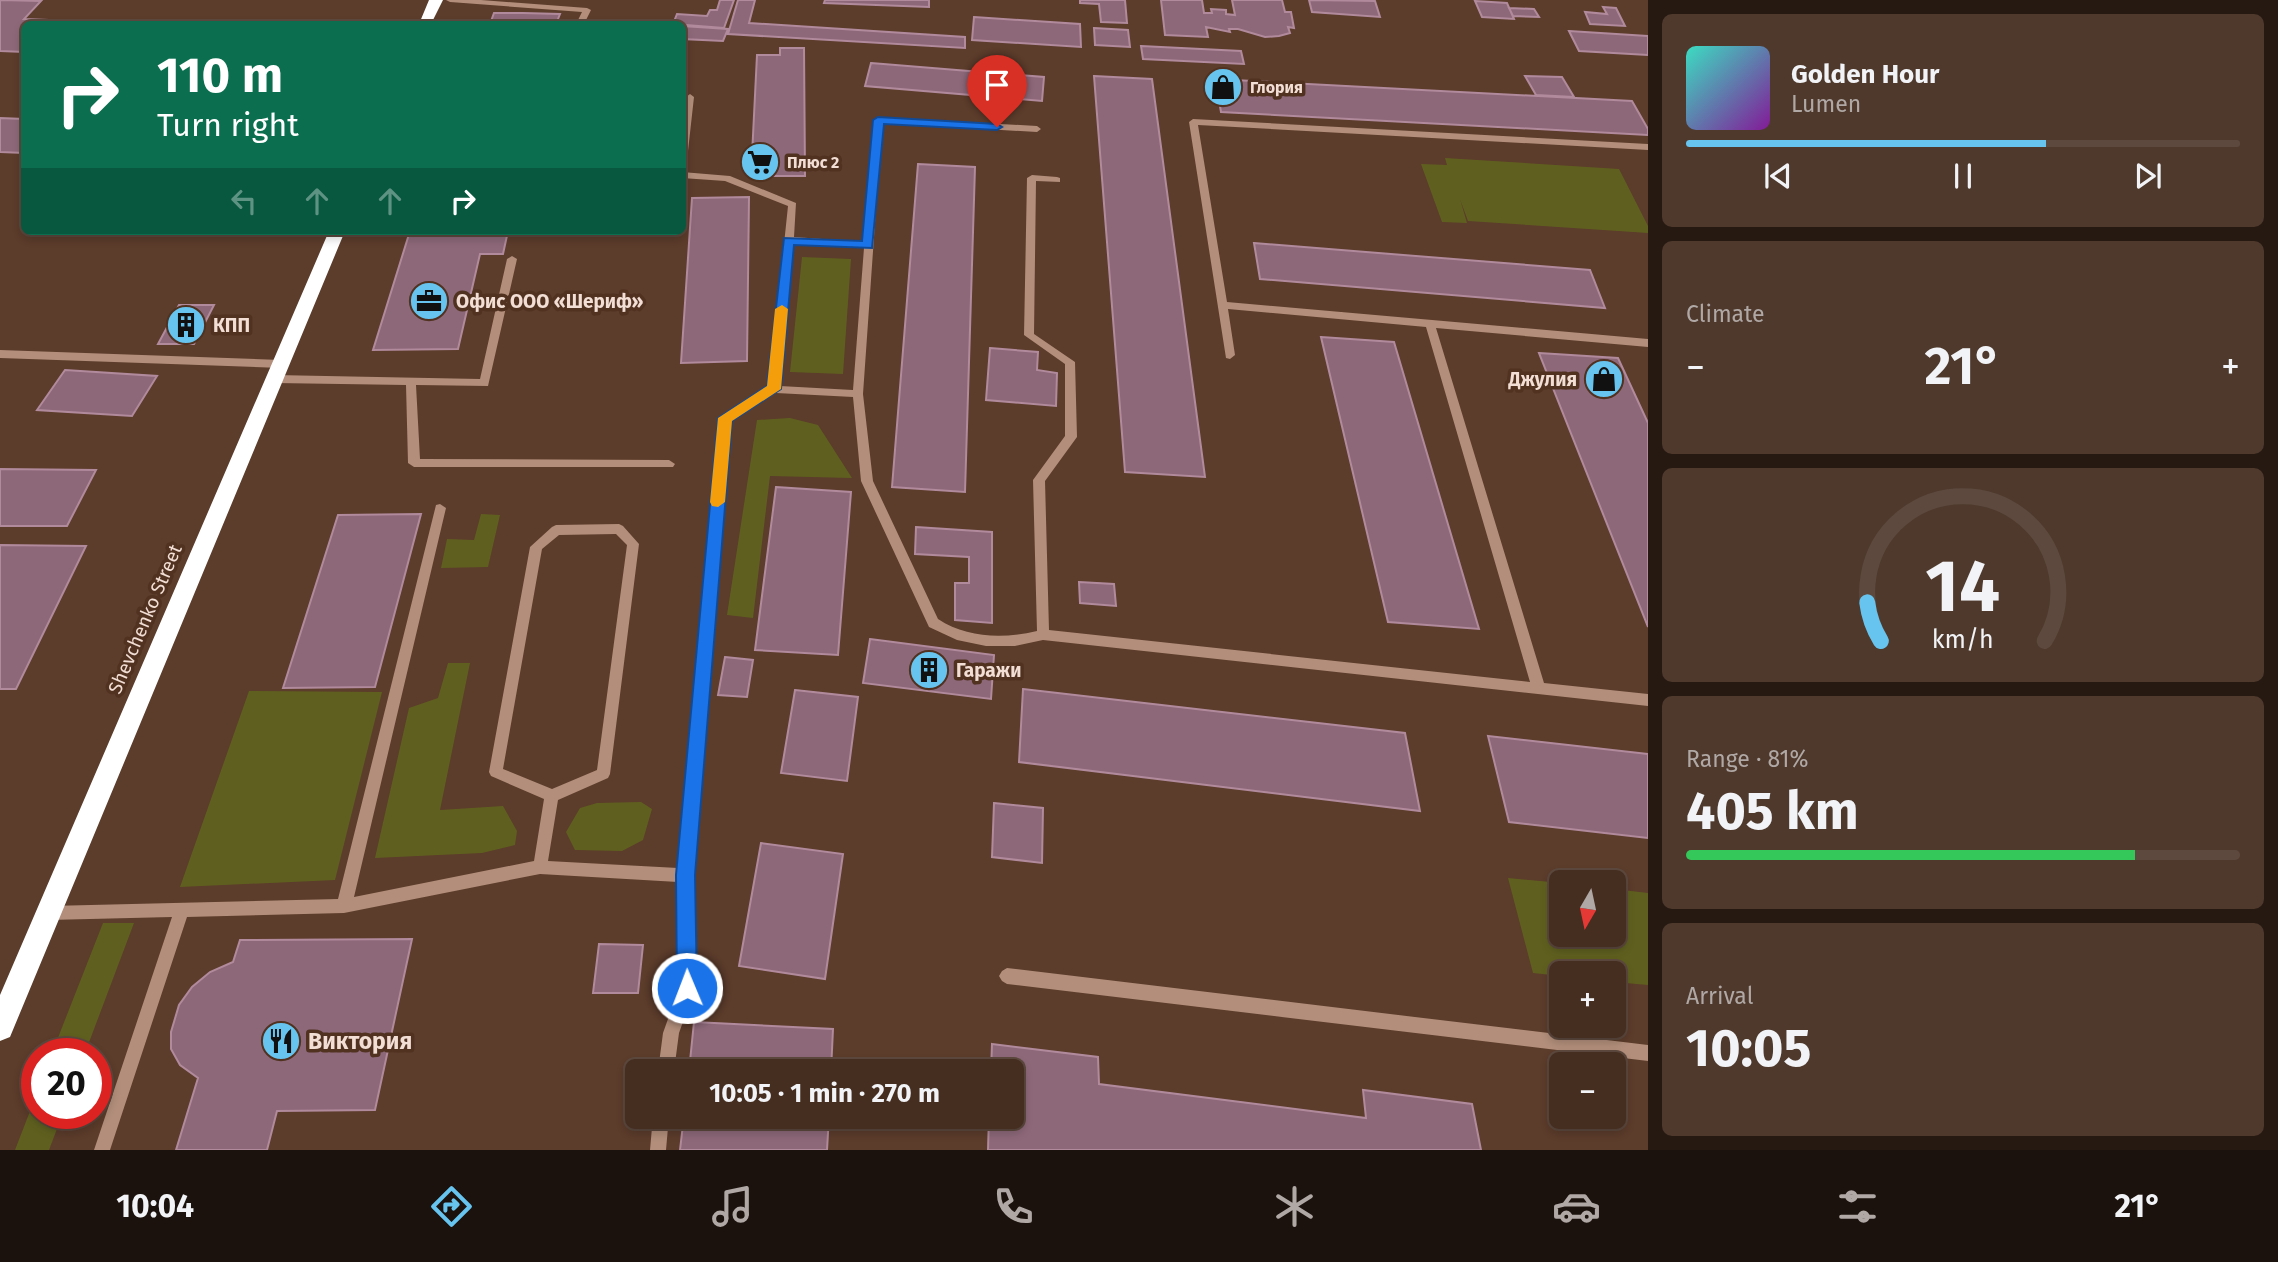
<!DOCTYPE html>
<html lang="en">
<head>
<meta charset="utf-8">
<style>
  :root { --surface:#452d20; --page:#4f392d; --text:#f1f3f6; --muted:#b0a8a5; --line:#5d493e; --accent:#66c4ef }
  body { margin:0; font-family:"Fira Sans",sans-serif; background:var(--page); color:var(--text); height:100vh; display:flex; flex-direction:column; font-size:26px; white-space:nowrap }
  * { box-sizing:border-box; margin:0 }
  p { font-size:23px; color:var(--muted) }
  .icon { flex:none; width:38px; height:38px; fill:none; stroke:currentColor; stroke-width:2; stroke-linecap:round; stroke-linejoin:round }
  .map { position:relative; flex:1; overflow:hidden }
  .details { display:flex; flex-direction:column; gap:14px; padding:14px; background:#261912; width:630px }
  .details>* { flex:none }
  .banner { position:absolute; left:21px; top:21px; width:665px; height:214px; border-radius:10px; box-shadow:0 4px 10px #0003,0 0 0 2px var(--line); background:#0b6e4f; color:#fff; overflow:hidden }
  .needle { width:46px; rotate:189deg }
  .tools { position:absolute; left:1549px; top:870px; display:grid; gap:14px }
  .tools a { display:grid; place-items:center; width:77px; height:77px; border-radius:10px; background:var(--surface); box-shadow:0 4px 10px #0003,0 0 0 2px var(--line); font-size:35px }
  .speed { position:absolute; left:21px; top:1038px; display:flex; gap:14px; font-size:35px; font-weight:700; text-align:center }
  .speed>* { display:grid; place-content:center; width:91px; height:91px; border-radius:50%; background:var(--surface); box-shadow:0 4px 10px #0003,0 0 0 2px var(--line); line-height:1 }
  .speed .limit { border:10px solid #d22; background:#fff; color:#111 }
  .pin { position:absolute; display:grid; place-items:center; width:60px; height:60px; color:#fff; margin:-72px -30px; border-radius:50% 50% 50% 0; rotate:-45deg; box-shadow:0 0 7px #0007 }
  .pin .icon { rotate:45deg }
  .me { position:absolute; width:77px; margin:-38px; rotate:359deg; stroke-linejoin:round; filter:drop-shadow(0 0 5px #0008) }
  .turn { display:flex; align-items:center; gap:24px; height:147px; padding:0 21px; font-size:32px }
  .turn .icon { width:91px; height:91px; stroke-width:2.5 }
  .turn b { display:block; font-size:49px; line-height:60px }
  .lanes { display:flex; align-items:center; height:66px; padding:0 21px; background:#0003; justify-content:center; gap:35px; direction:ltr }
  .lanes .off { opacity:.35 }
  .big { font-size:52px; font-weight:700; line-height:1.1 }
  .details .widget { flex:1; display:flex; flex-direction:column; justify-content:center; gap:10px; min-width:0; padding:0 24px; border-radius:10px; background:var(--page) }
  .details .dial { align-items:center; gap:0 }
  .dial svg { height:182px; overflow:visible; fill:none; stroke:var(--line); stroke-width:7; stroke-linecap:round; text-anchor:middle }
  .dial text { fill:var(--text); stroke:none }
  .song { display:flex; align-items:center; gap:21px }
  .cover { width:84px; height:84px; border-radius:10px; background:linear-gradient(135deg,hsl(170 70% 55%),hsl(290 70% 35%)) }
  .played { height:7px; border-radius:4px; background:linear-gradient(90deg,var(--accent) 65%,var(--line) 65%) }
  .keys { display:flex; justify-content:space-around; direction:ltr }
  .heat { display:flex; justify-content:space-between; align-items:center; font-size:38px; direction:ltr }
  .charge { height:10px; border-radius:5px; background:linear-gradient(90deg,#34c759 81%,var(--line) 0) }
  .trip { position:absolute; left:625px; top:1059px; width:399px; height:70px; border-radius:10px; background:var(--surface); box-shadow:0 4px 10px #0003,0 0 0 2px var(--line); font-weight:700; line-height:70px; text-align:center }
  .menu { display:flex; height:112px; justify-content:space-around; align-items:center; background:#1c120d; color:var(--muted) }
  .menu .icon { width:49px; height:49px }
  .menu .selected { color:var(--accent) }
  .menu b { font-size:32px; color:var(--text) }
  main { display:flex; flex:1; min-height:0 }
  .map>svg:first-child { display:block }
  .green { fill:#5f601f }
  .building { fill:#8d6879; stroke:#b18a9c; stroke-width:2 }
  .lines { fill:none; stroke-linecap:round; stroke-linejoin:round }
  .minor { fill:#b28e7b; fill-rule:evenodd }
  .highway { fill:#fff; fill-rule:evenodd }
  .route { fill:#1a73e8; stroke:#114b97; stroke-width:2 }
  .slow { fill:#f59e0b }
  .labels { text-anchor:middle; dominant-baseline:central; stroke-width:7; stroke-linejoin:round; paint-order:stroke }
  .far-poi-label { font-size:16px; font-weight:bold; fill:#f2ded4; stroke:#513221; text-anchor:start }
  .poi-label { font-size:19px; font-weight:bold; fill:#f2ded4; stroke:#513221; text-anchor:start }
  .street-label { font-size:19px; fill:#f2ded4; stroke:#513221 }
  .near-poi-label { font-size:23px; font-weight:bold; fill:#f2ded4; stroke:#513221; text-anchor:start }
</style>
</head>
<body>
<main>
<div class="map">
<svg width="1648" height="1150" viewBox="0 0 1648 1150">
  <rect width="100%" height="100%" fill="#5c3c2b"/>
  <!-- green -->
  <path class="green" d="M 1445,158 L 1619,169 L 1648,226 L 1648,233 L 1468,221 L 1460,199 L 1467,223 L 1442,222 L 1421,164 L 1447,165 Z
    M 802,257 L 851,259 L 843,374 L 790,372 Z
    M 790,418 L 818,425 L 852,478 L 770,476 L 753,618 L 727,615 L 757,420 Z
    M 481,514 L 500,515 L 488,567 L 441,568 L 447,539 L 474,540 Z
    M 448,663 L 470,663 L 440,810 L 503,806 L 517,831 L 515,845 L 482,853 L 375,858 L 409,708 L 438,698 Z
    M 249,691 L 382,692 L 335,880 L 180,887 Z
    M 641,802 L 652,809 L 643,840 L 622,851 L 575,850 L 566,832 L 580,808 L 597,803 Z
    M 1508,878 L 1561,883 L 1561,934 L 1614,934 L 1614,889 L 1648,893 L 1648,985 L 1614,982 L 1614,973 L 1561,973 L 1561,976 L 1533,973 Z
    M 103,923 L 134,923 L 85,1053 L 52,1053 Z
    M 37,1093 L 37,1113 L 63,1113 L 49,1150 L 15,1150 Z"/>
  <!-- building -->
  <path class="building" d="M 0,0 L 41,1 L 24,19 L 149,24 L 24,24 L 24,52 L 0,51 Z
    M 720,0 L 734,0 L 724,28 L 673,24 L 677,14 L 707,16 L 710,10 L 717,10 Z
    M 738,0 L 755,0 L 749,23 L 965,37 L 965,48 L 728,34 Z
    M 825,0 L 929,0 L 929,7 L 824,3 Z
    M 1080,0 L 1125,0 L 1127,23 L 1101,22 L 1099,4 L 1080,3 Z
    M 1161,0 L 1202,0 L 1204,13 L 1212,13 L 1211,9 L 1226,10 L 1226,14 L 1235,15 L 1232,0 L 1282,0 L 1285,12 L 1291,12 L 1294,28 L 1288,27 L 1290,33 L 1279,36 L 1265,37 L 1238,29 L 1229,29 L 1230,32 L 1206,27 L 1208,37 L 1165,35 Z
    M 1309,0 L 1375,1 L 1380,17 L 1312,12 Z
    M 1475,1 L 1507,3 L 1514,19 L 1482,17 Z
    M 1603,7 L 1616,8 L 1625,26 L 1590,24 L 1585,12 L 1607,14 Z
    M 1509,8 L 1534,9 L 1539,17 L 1513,16 Z
    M 494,13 L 523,13 L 560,14 L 556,24 L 490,24 Z
    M 974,17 L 1080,24 L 1081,47 L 972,40 Z
    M 682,26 L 728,29 L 723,41 L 682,39 Z
    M 1094,28 L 1128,30 L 1130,47 L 1095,45 Z
    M 1569,31 L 1648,36 L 1648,55 L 1579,51 Z
    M 1141,46 L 1241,51 L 1244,64 L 1143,59 Z
    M 780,48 L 804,48 L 805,176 L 751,176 L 757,55 L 780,55 Z
    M 871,63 L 1044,77 L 1042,101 L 865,86 Z
    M 1094,76 L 1152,79 L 1205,477 L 1125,472 Z
    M 1525,76 L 1562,77 L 1574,97 L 1536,95 Z
    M 1215,79 L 1632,101 L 1648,129 L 1648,135 L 1221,112 Z
    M 0,118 L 24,119 L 24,153 L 0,152 Z
    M 918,164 L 975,167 L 965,492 L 892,487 Z
    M 749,197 L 747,361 L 681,363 L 692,198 Z
    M 410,231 L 508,231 L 503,254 L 480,254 L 458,349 L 373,350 Z
    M 1254,243 L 1590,270 L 1605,308 L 1260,279 Z
    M 179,305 L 214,305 L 194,344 L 158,344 Z
    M 1321,337 L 1394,342 L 1479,629 L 1388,622 Z
    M 990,348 L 1038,352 L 1037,370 L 1057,373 L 1056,406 L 986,400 Z
    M 1539,353 L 1618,358 L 1648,423 L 1648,627 Z
    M 65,370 L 157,376 L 132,416 L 37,410 Z
    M 0,469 L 96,470 L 67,526 L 0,526 Z
    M 776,487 L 851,492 L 838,655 L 755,650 Z
    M 421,514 L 375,687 L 283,688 L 338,515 Z
    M 916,527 L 992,532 L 992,623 L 955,620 L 955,583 L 969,583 L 969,557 L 915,554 Z
    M 0,545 L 86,546 L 16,689 L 0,689 Z
    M 1079,582 L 1114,584 L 1116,606 L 1080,603 Z
    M 870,639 L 994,655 L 991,699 L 863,683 Z
    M 725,657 L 753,660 L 747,697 L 718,695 Z
    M 1023,689 L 1405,733 L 1420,811 L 1019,762 Z
    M 795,690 L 858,697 L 847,781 L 781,773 Z
    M 1488,736 L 1648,754 L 1648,838 L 1509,822 Z
    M 994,803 L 1043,808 L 1042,863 L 992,857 Z
    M 761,843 L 843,854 L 825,979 L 739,966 Z
    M 412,939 L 375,1110 L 277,1111 L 267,1150 L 176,1150 L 198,1078 L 180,1065 L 171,1049 L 171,1032 L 179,1005 L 192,987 L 210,972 L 233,962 L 240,940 Z
    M 599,944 L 643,945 L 638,993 L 593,993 Z
    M 694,1022 L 833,1029 L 831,1071 L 689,1071 Z
    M 992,1044 L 1098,1057 L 1099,1084 L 1366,1118 L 1363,1090 L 1472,1104 L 1481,1150 L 988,1150 L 989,1116 L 1012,1116 L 1012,1071 L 991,1071 Z
    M 684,1116 L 829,1116 L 827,1150 L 680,1150 Z"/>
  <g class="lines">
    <!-- minor -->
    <path class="minor" d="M 446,0 L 481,0 L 587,8 L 591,10 L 584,24 L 576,24 L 582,12 L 450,2 Z
      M 690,94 L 694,97 L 686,169 L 682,172 L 682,126 L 686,97 Z
      M 878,117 L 1037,126 L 1041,129 L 1037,132 L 882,123 L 863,394 L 873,481 L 938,619 C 967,638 1003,639 1037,631 L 1033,480 L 1065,436 L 1065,364 L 1024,335 L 1027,178 L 1032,175 L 1057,177 L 1060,178 L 1060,182 L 1036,181 L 1034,334 L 1075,362 L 1077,437 L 1045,481 L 1049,630 L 1530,682 L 1426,327 L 1228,309 L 1235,355 L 1230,359 L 1226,358 L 1189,122 L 1193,119 L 1648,144 L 1648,150 L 1198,125 L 1227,302 L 1648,339 L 1648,347 L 1436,328 L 1544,683 L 1648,694 L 1648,706 L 1043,640 L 1015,646 L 986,646 L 957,640 L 929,627 L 861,481 L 853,397 L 776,393 L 730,420 L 692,875 L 695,988 L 679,1033 L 674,1071 L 658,1071 L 663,1033 L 679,988 L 678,882 L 540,874 L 344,913 L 187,917 L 110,1150 L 94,1150 L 172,917 L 49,920 L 44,918 L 42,913 L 44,908 L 49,906 L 338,899 L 436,505 L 440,504 L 446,508 L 354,897 L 534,861 L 544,799 L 491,776 L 489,772 L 530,547 L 552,527 L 556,525 L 619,524 L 623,526 L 639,544 L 610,774 L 608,778 L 558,800 L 548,861 L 678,868 L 720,418 L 769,387 L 788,206 L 725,181 L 682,178 L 682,172 L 730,176 L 796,203 L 794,237 L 864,242 L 874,120 ZM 794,243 L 864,248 L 853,390 L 780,386 ZM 616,534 L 627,545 L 597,770 L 552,789 L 503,769 L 542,549 L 559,535 Z
      M 512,256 L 517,259 L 488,386 L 416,385 L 420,459 L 669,460 L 675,464 L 673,467 L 414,467 L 408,463 L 406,385 L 275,383 L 270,379 L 275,375 L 480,379 L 507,259 Z
      M 0,350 L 281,360 L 286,364 L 281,368 L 0,358 Z
      M 1007,968 L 1648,1045 L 1648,1061 L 1007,984 L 1002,981 L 999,976 L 1002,971 Z
      M 653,1116 L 669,1116 L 666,1150 L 650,1150 Z"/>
    <!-- highway -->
    <path class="highway" d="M 429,0 L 443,0 L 431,24 L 419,24 Z
      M 329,231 L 345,231 L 10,1037 L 0,1041 L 0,995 Z"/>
  </g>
  <!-- route -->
  <path class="route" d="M 878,117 L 997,124 L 1002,127 L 997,130 L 884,124 L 872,248 L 794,245 L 781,389 L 732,421 L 695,875 L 697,988 L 694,995 L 687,998 L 680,995 L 677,988 L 676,875 L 718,418 L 767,386 L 784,238 L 862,241 L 873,120 Z"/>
  <!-- slow -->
  <path class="slow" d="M 782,305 L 788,309 L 781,389 L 732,421 L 725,502 L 718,507 L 712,506 L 710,502 L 718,418 L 767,386 L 775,309 Z"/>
  <!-- icons -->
  <defs>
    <g id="shop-disc" transform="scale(2.0125)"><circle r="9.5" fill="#66c4ef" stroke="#513221"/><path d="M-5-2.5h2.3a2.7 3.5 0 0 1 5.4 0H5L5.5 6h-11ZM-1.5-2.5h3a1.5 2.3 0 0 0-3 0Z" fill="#111"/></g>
    <g id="supermarket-disc" transform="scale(2.0125)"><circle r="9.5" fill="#66c4ef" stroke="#513221"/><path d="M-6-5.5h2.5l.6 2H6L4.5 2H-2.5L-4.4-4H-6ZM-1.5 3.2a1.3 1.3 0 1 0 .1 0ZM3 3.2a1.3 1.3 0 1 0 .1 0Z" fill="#111"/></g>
    <g id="office-disc" transform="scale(2.0125)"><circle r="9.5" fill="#66c4ef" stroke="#513221"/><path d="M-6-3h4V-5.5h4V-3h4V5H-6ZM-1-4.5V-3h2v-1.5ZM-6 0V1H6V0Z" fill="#111"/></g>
    <g id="building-disc" transform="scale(2.0125)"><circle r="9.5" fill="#66c4ef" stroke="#513221"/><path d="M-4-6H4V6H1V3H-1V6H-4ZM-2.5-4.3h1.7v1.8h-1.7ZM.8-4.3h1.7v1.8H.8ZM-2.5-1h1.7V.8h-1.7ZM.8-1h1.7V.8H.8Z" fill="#111"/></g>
    <g id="restaurant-disc" transform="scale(2.0125)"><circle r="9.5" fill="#66c4ef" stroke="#513221"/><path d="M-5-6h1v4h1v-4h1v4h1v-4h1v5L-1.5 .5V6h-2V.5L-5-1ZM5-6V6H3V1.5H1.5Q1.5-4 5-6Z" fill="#111"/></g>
  </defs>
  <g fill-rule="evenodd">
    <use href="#shop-disc" x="1223" y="87"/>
    <use href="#supermarket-disc" x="760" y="162"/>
    <use href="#office-disc" x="429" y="301"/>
    <use href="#building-disc" x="186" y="325"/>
    <use href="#shop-disc" x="1604" y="379"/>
    <use href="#building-disc" x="929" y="670"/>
    <use href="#restaurant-disc" x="281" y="1041"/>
  </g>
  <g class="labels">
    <!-- far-poi labels -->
    <g class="far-poi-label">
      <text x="1250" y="87">Глория</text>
      <text x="787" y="162">Плюс 2</text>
    </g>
    <!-- poi labels -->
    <g class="poi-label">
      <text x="456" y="301">Офис ООО «Шериф»</text>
      <text x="213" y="325">КПП</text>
      <text x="1577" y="379" text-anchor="end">Джулия</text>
      <text x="956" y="670">Гаражи</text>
    </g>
    <!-- street labels -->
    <g class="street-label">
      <text transform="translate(145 619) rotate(-67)">Shevchenko Street</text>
    </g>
    <!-- near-poi labels -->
    <g class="near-poi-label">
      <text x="308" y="1041">Виктория</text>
    </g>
  </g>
</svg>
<div class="tools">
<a><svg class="needle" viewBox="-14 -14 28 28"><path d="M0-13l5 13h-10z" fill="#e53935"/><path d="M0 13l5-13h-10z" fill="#b0a8a5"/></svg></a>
<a>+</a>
<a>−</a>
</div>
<div class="speed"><div class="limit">20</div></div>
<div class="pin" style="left:997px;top:127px;background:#d93025"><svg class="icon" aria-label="arrive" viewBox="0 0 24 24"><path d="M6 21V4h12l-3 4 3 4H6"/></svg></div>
<svg class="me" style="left:687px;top:988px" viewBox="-20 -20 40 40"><circle r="17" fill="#1a73e8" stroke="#fff" stroke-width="3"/><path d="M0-11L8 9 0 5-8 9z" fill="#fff"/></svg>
<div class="trip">10:05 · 1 min · 270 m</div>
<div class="banner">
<div class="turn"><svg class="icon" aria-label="right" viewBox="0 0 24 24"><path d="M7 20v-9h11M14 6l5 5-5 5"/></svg><div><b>110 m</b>Turn right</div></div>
<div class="lanes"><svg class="icon off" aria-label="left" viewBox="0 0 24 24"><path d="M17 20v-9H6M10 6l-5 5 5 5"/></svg><svg class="icon off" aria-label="ahead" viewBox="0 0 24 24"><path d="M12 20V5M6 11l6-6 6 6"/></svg><svg class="icon off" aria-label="ahead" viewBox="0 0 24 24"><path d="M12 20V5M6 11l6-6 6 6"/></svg><svg class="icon" aria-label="right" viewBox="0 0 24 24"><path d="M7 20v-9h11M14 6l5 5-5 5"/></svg></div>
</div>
</div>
<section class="details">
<div class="widget">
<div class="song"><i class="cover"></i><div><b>Golden Hour</b><p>Lumen</p></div></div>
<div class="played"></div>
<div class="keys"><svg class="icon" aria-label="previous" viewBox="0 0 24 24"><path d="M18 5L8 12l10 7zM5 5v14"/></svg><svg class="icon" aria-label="pause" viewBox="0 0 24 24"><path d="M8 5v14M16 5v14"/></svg><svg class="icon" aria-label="next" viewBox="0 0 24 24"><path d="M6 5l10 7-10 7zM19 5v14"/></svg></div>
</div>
<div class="widget"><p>Climate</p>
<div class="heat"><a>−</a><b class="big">21°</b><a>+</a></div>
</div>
<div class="widget dial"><svg viewBox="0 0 100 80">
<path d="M14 69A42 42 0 1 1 86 69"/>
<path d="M14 69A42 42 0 0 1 8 52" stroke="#66c4ef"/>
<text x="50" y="56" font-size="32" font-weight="700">14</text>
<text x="50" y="72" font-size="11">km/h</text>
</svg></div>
<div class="widget"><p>Range · 81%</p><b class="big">405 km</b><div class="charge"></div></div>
<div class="widget"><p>Arrival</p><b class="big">10:05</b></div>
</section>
</main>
<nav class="menu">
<b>10:04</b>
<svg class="icon selected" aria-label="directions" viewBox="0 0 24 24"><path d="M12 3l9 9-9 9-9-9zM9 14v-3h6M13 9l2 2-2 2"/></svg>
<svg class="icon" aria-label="music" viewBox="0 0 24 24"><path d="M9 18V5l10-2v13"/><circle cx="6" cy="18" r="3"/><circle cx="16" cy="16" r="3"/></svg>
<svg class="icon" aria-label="phone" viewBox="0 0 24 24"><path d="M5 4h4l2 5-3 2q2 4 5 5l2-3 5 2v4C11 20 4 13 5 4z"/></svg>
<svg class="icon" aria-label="climate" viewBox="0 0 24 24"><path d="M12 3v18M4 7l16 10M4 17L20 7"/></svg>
<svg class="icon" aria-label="car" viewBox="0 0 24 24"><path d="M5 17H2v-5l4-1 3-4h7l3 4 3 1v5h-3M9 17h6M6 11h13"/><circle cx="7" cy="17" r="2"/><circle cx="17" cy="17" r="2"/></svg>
<svg class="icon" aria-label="filters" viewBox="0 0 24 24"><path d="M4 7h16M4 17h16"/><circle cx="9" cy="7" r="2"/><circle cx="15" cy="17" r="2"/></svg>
<b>21°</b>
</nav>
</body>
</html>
